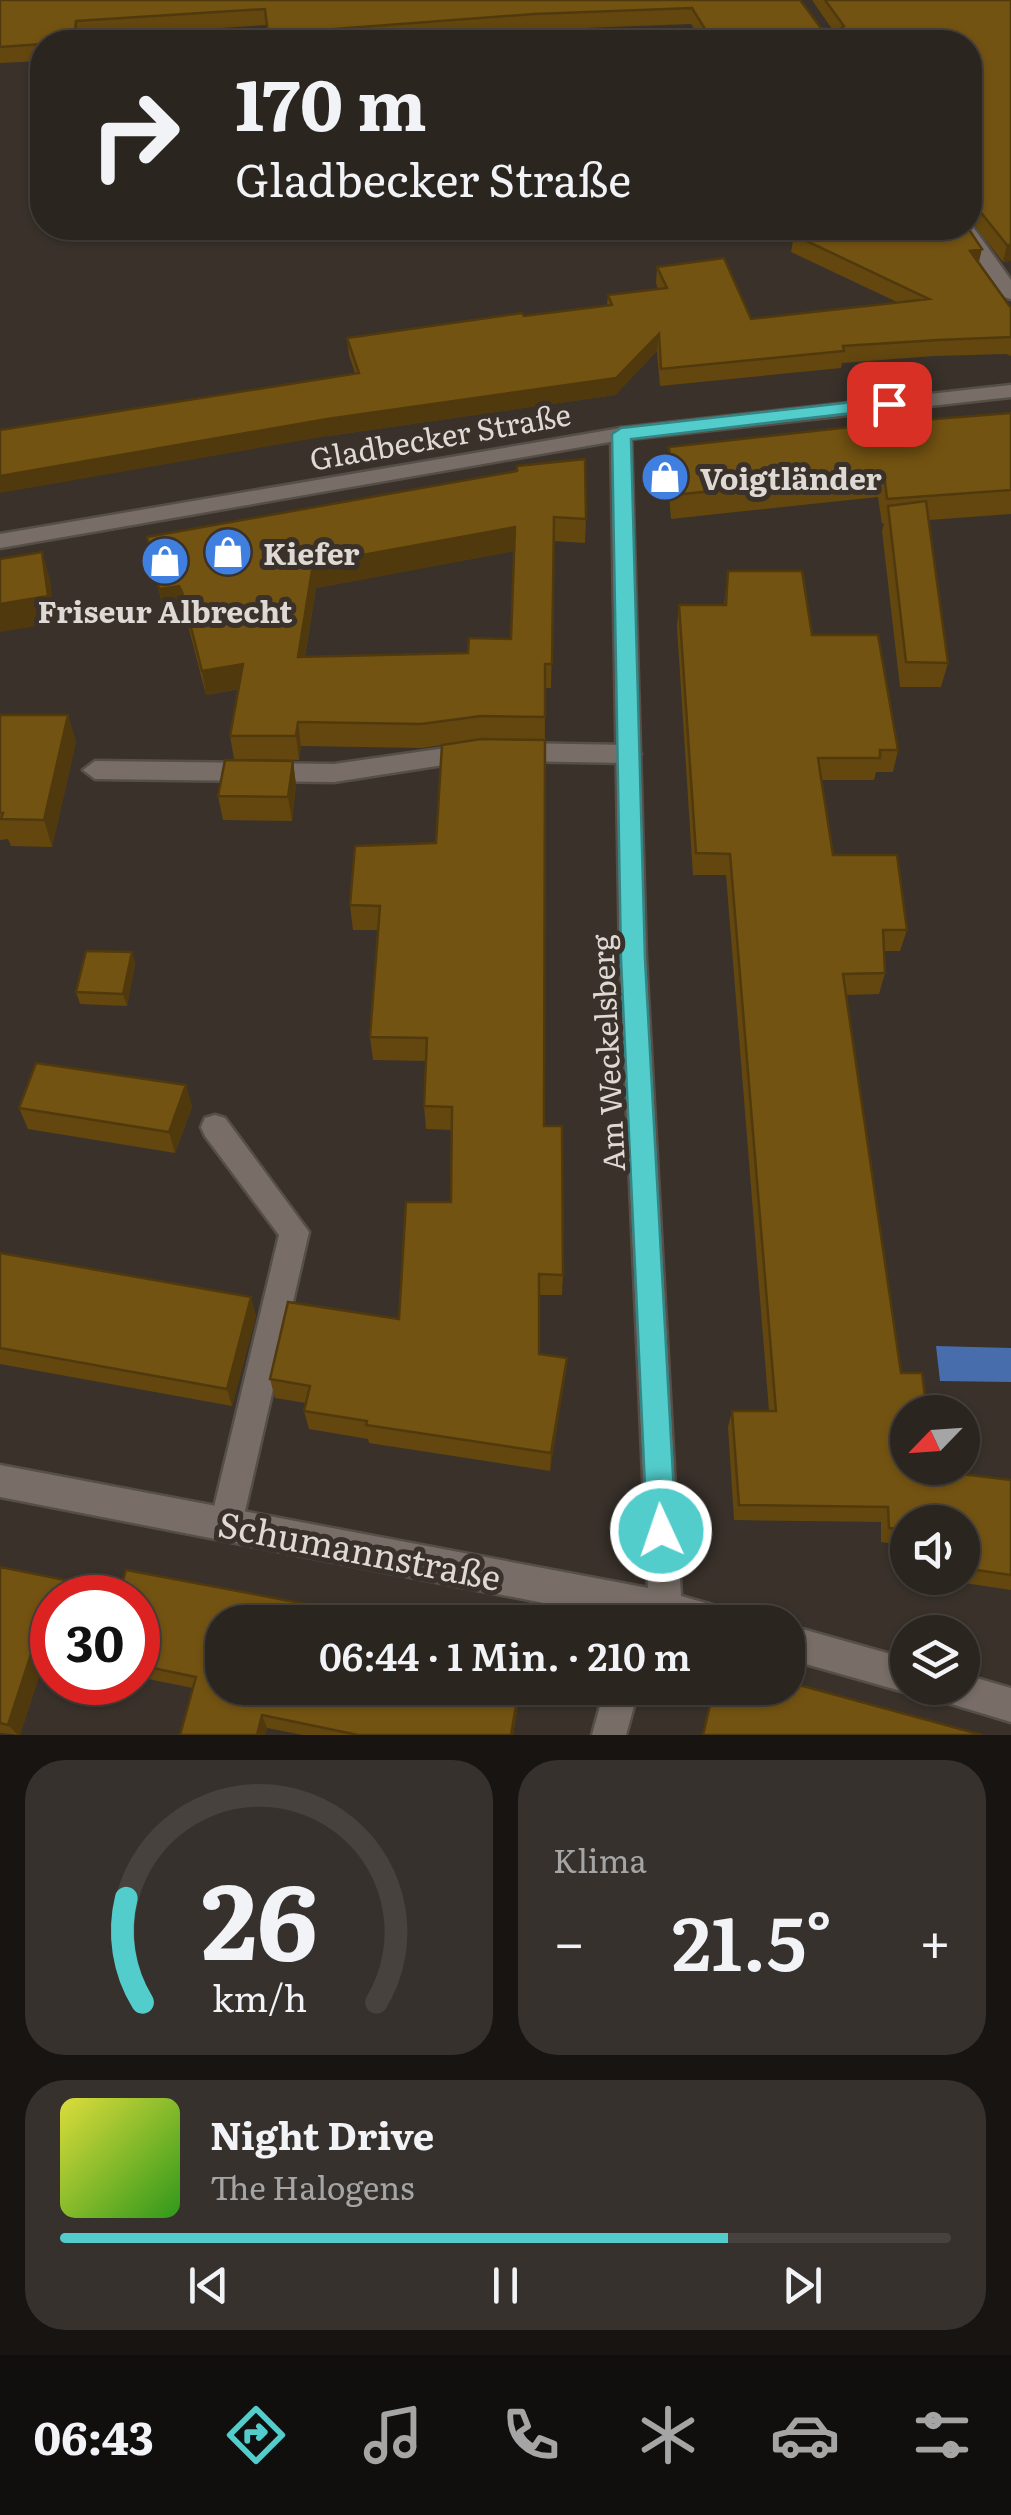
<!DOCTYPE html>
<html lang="de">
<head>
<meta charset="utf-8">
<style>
  :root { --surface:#2b2520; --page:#37312d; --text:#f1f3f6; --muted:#a6a5a5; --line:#47423e; --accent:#52cdcc }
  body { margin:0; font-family:Literata,serif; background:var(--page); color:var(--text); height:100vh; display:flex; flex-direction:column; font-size:38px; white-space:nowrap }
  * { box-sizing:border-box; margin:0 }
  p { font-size:32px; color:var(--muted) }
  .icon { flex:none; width:55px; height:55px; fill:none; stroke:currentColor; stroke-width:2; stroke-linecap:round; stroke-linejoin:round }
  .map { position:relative; height:1735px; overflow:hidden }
  .side { display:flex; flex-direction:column; gap:25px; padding:25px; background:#181412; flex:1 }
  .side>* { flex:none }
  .banner { position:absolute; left:30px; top:30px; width:952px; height:210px; border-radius:40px; box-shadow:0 2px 8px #0004,0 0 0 2px var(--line); background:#2b2520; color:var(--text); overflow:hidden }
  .needle { width:65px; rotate:245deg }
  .fabs { position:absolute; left:890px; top:1395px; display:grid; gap:20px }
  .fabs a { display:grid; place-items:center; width:90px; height:90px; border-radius:50%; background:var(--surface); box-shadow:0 2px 8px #0004,0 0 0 2px var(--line); font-size:50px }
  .speed { position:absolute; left:30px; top:1575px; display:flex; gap:20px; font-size:50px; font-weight:700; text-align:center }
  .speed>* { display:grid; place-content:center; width:130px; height:130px; border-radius:50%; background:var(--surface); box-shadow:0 2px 8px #0004,0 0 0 2px var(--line); line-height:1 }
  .speed .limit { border:15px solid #d22; background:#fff; color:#111 }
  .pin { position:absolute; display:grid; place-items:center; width:85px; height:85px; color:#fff; margin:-42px; border-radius:20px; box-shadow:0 5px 15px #0006 }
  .me { position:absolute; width:110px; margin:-55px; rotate:357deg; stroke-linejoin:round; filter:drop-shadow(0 0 8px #0008) }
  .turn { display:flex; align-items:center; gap:35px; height:210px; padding:0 40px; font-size:45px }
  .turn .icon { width:130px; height:130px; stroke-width:2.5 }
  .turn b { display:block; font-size:70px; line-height:85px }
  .big { font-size:75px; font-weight:600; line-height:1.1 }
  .side .widget { flex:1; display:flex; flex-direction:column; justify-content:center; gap:15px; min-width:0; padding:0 35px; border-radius:40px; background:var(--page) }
  .side .dial { align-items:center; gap:0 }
  .dial svg { height:260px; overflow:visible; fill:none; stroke:var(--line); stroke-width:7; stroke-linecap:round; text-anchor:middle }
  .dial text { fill:var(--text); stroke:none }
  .song { display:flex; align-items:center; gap:30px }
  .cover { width:120px; height:120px; border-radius:15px; background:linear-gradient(135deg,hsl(60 70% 55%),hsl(110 70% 35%)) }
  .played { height:10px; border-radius:5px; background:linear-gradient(90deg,var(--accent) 75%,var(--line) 75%) }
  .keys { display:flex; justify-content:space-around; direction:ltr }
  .heat { display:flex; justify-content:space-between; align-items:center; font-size:55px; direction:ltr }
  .side .tiles { flex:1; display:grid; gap:25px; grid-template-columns:1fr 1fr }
  .widget:last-child { grid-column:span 2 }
  .trip { position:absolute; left:205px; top:1605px; width:600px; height:100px; border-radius:40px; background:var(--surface); box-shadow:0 2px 8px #0004,0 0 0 2px var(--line); font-weight:600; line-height:100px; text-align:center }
  .menu { display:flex; height:160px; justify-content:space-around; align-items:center; background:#110f0d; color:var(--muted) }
  .menu .icon { width:70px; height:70px }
  .menu .on { color:var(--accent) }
  .menu b { font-size:45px; color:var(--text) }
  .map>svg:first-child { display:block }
  .water { fill:#476dad }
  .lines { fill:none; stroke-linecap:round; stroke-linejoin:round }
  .service-casing { stroke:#554f48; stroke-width:5 }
  .minor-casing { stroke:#554f48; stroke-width:5 }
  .secondary-casing { stroke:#554f48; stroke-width:5 }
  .service { fill:#786e67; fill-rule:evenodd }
  .minor { fill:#786e67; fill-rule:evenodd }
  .secondary { fill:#786e67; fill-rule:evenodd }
  .wall { fill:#63470f; fill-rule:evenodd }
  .shaded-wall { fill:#503a0d }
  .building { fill:#735312; stroke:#503a0d; stroke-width:2.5; fill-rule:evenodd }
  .route { fill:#52cdcc; stroke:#358585; stroke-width:2.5 }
  .labels { text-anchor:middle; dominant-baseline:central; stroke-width:10; stroke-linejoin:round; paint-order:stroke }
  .street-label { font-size:30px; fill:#ded9d4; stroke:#39312a }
  .poi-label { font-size:30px; font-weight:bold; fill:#ded9d4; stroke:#39312a; text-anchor:start }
  .near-street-label { font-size:35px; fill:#ded9d4; stroke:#39312a }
</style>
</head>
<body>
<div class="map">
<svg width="1011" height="1735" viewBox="0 0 1011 1735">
  <rect width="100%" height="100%" fill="#39312a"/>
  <!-- water -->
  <path class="water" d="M 936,1346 L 1011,1348 L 1011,1382 L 940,1381 Z"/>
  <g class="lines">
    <!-- service casing -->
    <g class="service-casing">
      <path id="service" d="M 514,743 L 629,745 L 641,754 L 629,763 L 514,761 L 502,752 Z
        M 474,744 L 482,747 L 486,753 L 482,759 L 334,782 L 95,779 L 83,770 L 95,761 L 334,764 Z
        M 215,1115 L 225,1118 L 309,1232 L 242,1524 L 237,1535 L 226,1540 L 215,1535 L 210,1524 L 279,1235 L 205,1136 L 201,1127 L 205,1118 Z"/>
    </g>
    <!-- minor casing -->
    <g class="minor-casing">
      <path id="minor" d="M 971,224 L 1011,280 L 1011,299 L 1004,297 L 956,228 Z
        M 621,428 L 631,434 L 646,959 L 681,1596 L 730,1610 L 734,1622 L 641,1622 L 0,1497 L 0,1465 L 648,1588 L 620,959 L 611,434 Z
        M 788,1625 L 908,1659 L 908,1688 L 920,1688 L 908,1693 L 788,1659 Z
        M 962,1674 L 1011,1688 L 1011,1722 L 938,1700 L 933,1688 L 962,1688 Z
        M 605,1688 L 639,1688 L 626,1735 L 592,1735 Z"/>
    </g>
    <!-- secondary casing -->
    <g class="secondary-casing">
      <path id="secondary" d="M 1011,385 L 1011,397 L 621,440 L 0,548 L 0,534 L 621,428 Z"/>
    </g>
    <!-- service -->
    <use href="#service" class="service"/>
    <!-- minor -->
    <use href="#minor" class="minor"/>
    <!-- secondary -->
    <use href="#secondary" class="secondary"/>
  </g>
  <!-- wall -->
  <path class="wall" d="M 0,0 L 800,0 L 821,28 L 832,29 L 812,0 L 1011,0 L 1011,261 L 1003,262 L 970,220 L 970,42 L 702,42 L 691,24 L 533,30 L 372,42 L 269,42 L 267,25 L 79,37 L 78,42 L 42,42 L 42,61 L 0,63 Z
    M 819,228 L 968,228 L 978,262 L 1011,308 L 1011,356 L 1006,354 L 934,356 L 842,363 L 841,368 L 660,386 L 657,351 L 615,395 L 328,436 L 355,373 L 349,355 L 347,338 L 607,305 L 608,295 L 658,289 L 656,283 L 657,267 L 751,319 L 897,302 L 791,252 L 794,235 L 821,230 Z
    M 1011,413 L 1011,514 L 929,520 L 948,663 L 941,687 L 900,687 L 882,531 L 884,523 L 882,524 L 878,497 L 671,519 L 667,471 L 669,447 Z
    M 517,471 L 586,519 L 585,543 L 554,541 L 551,688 L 545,688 L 544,1126 L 563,1275 L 562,1295 L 539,1295 L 539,1354 L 567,1358 L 565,1377 L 550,1471 L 369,1443 L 368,1439 L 309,1429 L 304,1411 L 306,1403 L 275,1398 L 270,1379 L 399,1319 L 451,1202 L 452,1130 L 426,1129 L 424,1106 L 426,1061 L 373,1060 L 370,1037 L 379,930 L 353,930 L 350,905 L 436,843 L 442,745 L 422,748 L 301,746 L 299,760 L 234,759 L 230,736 L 239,689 L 206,695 L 184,610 L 164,613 L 147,537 ZM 514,551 L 511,639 L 468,653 L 305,657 L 316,588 Z
    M 728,571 L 812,635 L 898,750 L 893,772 L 876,772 L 874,780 L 821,780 L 833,855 L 907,930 L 900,951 L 884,951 L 885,973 L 879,994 L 846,995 L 901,1373 L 935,1471 L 1011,1480 L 1011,1590 L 944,1580 L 944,1578 L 962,1578 L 962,1522 L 908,1522 L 908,1546 L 881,1542 L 881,1522 L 734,1520 L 728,1427 L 732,1411 L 769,1411 L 726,875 L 693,875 L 677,627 L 679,605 L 724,605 Z
    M 0,715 L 68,715 L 76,742 L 52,847 L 11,846 L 8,839 L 0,840 Z
    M 293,761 L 296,785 L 292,821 L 223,820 L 218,796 Z
    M 132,952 L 135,964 L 127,1006 L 80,1004 L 76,992 Z
    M 186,1085 L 192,1107 L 175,1153 L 28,1129 L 19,1108 Z
    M 0,1253 L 256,1316 L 232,1406 L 0,1364 Z
    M 0,1567 L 120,1591 L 126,1570 L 401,1622 L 222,1622 L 222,1688 L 521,1688 L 513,1735 L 303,1735 L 267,1728 L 265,1735 L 180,1735 L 193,1688 L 138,1677 L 138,1598 L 52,1598 L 52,1660 L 45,1658 L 20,1735 L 0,1733 Z
    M 713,1688 L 788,1688 L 982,1735 L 702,1735 Z"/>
  <!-- shaded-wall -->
  <path class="shaded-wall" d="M 76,21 L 79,37 L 78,42 L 74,42 Z
    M 1007,245 L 1011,245 L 1011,261 L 1003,262 Z
    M 982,249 L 978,266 L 970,251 Z
    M 659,334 L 657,351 L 615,395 L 328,436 L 0,493 L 0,476 Z
    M 515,527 L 515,551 L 316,588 L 301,680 L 298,657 L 313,564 Z
    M 42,552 L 50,579 L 55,623 L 0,632 L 0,604 Z
    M 179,586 L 184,610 L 164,613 L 159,589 Z
    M 243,664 L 247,687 L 206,695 L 202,671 Z
    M 68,715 L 76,742 L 52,847 L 44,820 Z
    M 298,722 L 301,746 L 299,760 L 296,736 Z
    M 293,761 L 296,785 L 292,821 L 288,797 Z
    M 132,952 L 135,964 L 127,1006 L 123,994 Z
    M 186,1085 L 192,1107 L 175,1153 L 169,1132 Z
    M 251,1297 L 256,1316 L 232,1406 L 227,1389 Z
    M 567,1358 L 565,1377 L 550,1471 L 551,1453 Z
    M 34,1645 L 45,1658 L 20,1735 L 18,1735 L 8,1725 Z
    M 519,1688 L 521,1688 L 513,1735 L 511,1735 Z
    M 262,1715 L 267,1728 L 265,1735 L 257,1735 Z"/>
  <!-- building -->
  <path class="building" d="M 0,0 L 800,0 L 821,28 L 840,30 L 844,26 L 825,0 L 1011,0 L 1011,245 L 1007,245 L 974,204 L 970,205 L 970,42 L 713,42 L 692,8 L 534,14 L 268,34 L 265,9 L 76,21 L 74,42 L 42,42 L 42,44 L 0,47 Z
    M 834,228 L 968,228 L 982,249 L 970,251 L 1011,308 L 1011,337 L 938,340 L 843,346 L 844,351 L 661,369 L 659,334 L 616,378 L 327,419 L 0,476 L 0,430 L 359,373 L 347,338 L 522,313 L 524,316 L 612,305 L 608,295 L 667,288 L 657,267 L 724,258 L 751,319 L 929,299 L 794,235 Z
    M 1011,413 L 1011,490 L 887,499 L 884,473 L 673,495 L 669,447 L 896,422 Z
    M 585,459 L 586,519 L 554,517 L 552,664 L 545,664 L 545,717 L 481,716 L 421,724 L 298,722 L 296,736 L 230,736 L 243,664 L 202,671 L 182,592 L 179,586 L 159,589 L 147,537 L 517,471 L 517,466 ZM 515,527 L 511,639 L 469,638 L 468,653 L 298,657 L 313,564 Z
    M 926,501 L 948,663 L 906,662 L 888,506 Z
    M 42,552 L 48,596 L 0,604 L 0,559 Z
    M 728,571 L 802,571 L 812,635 L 878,635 L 898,750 L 880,750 L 880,758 L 818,758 L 833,855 L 897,855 L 907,930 L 883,930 L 885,973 L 843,974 L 901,1373 L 922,1373 L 927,1412 L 908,1412 L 908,1468 L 935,1468 L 935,1471 L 1011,1480 L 1011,1575 L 962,1568 L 962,1522 L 908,1522 L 908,1530 L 889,1528 L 888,1507 L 739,1505 L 732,1411 L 776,1411 L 730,854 L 696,853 L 679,605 L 726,605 Z
    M 0,715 L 68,715 L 44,820 L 1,819 L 3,813 L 0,813 Z
    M 481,739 L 545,740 L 544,1126 L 562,1126 L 563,1275 L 539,1274 L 539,1354 L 567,1358 L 551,1453 L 366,1425 L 367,1421 L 304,1411 L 310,1386 L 270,1379 L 288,1302 L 399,1319 L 406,1202 L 451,1202 L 452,1107 L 424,1106 L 427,1038 L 370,1037 L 380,906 L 350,905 L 355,846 L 436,843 L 442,745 Z
    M 225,760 L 293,761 L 288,797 L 218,796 Z
    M 86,951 L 132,952 L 123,994 L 76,992 Z
    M 36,1063 L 186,1085 L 169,1132 L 19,1108 Z
    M 0,1253 L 251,1297 L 227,1389 L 0,1348 Z
    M 0,1567 L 120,1591 L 126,1570 L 401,1622 L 222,1622 L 222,1688 L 519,1688 L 511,1735 L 358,1735 L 262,1715 L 257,1735 L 180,1735 L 196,1677 L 138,1665 L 138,1598 L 52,1598 L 52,1648 L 34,1645 L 8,1725 L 0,1723 Z
    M 788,1682 L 982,1735 L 703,1735 L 714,1688 L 788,1688 Z"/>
  <!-- route -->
  <path class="route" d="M 889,398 L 898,404 L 895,408 L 631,439 L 645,959 L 676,1531 L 672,1542 L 661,1546 L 651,1542 L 647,1531 L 621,959 L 612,434 L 621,428 Z"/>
  <!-- icons -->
  <defs>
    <g id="shop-disc" transform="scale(2.5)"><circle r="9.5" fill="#3f7fe0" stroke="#39312a"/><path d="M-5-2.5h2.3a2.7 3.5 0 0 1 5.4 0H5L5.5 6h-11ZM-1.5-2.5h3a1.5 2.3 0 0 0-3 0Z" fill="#fff"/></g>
  </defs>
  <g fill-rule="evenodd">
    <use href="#shop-disc" x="665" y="477"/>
    <use href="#shop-disc" x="228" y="552"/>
    <use href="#shop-disc" x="165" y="561"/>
  </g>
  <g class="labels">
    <!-- street labels -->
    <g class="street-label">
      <text transform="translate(440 435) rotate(-10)">Gladbecker Straße</text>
      <text transform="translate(606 1053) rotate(-93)">Am Weckelsberg</text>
    </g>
    <!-- poi labels -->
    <g class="poi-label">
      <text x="700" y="477">Voigtländer</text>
      <text x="263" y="552">Kiefer</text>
      <text x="165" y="610" text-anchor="middle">Friseur Albrecht</text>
    </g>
    <!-- near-street labels -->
    <g class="near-street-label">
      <text transform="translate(360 1549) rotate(11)">Schumannstraße</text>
    </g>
  </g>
</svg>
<div class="fabs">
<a><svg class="needle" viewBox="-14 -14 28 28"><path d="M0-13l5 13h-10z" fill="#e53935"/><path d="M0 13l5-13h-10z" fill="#a6a5a5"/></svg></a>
<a><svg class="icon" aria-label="sound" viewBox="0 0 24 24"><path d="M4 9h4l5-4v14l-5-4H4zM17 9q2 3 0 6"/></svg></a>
<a><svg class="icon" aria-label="layers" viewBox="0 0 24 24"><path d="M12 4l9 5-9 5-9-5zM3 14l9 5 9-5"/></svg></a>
</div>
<div class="speed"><div class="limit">30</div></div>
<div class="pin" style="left:889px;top:404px;background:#d93025"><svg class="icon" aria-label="arrive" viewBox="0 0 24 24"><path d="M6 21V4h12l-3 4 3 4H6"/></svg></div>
<svg class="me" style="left:661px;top:1531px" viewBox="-20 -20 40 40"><circle r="17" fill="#52cdcc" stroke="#fff" stroke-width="3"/><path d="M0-11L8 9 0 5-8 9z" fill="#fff"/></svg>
<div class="trip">06:44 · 1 Min. · 210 m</div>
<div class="banner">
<div class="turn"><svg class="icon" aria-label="right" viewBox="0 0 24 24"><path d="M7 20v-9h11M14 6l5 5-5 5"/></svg><div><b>170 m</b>Gladbecker Straße</div></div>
</div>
</div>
<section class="side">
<div class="tiles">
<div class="widget dial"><svg viewBox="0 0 100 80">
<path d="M14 69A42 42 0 1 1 86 69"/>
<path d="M14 69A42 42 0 0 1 9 37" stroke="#52cdcc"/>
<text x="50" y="56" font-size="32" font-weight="700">26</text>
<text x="50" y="72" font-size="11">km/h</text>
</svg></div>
<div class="widget"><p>Klima</p>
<div class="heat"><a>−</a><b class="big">21.5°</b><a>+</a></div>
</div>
<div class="widget">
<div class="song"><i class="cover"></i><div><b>Night Drive</b><p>The Halogens</p></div></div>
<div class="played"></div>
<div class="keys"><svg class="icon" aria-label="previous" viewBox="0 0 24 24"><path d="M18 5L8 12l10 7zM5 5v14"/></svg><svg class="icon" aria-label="pause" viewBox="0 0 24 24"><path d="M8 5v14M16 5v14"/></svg><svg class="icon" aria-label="next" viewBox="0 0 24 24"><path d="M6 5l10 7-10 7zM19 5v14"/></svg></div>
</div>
</div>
</section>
<nav class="menu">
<b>06:43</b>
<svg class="icon on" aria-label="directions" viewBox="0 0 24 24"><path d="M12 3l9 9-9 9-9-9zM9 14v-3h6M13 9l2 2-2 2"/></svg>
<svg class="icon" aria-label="music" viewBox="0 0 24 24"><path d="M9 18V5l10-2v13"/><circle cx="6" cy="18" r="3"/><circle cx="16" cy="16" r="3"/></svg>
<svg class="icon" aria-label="phone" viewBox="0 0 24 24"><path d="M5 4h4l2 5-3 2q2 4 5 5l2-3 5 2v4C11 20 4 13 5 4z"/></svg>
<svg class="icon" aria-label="climate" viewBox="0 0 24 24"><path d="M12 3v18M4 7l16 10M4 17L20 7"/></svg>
<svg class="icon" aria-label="car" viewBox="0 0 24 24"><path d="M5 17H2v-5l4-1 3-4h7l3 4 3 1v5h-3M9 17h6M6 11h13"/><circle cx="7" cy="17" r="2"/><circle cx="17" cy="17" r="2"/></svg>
<svg class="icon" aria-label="filters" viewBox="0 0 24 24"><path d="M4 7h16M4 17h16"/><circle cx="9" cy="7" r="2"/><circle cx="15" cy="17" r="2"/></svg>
</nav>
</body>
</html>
